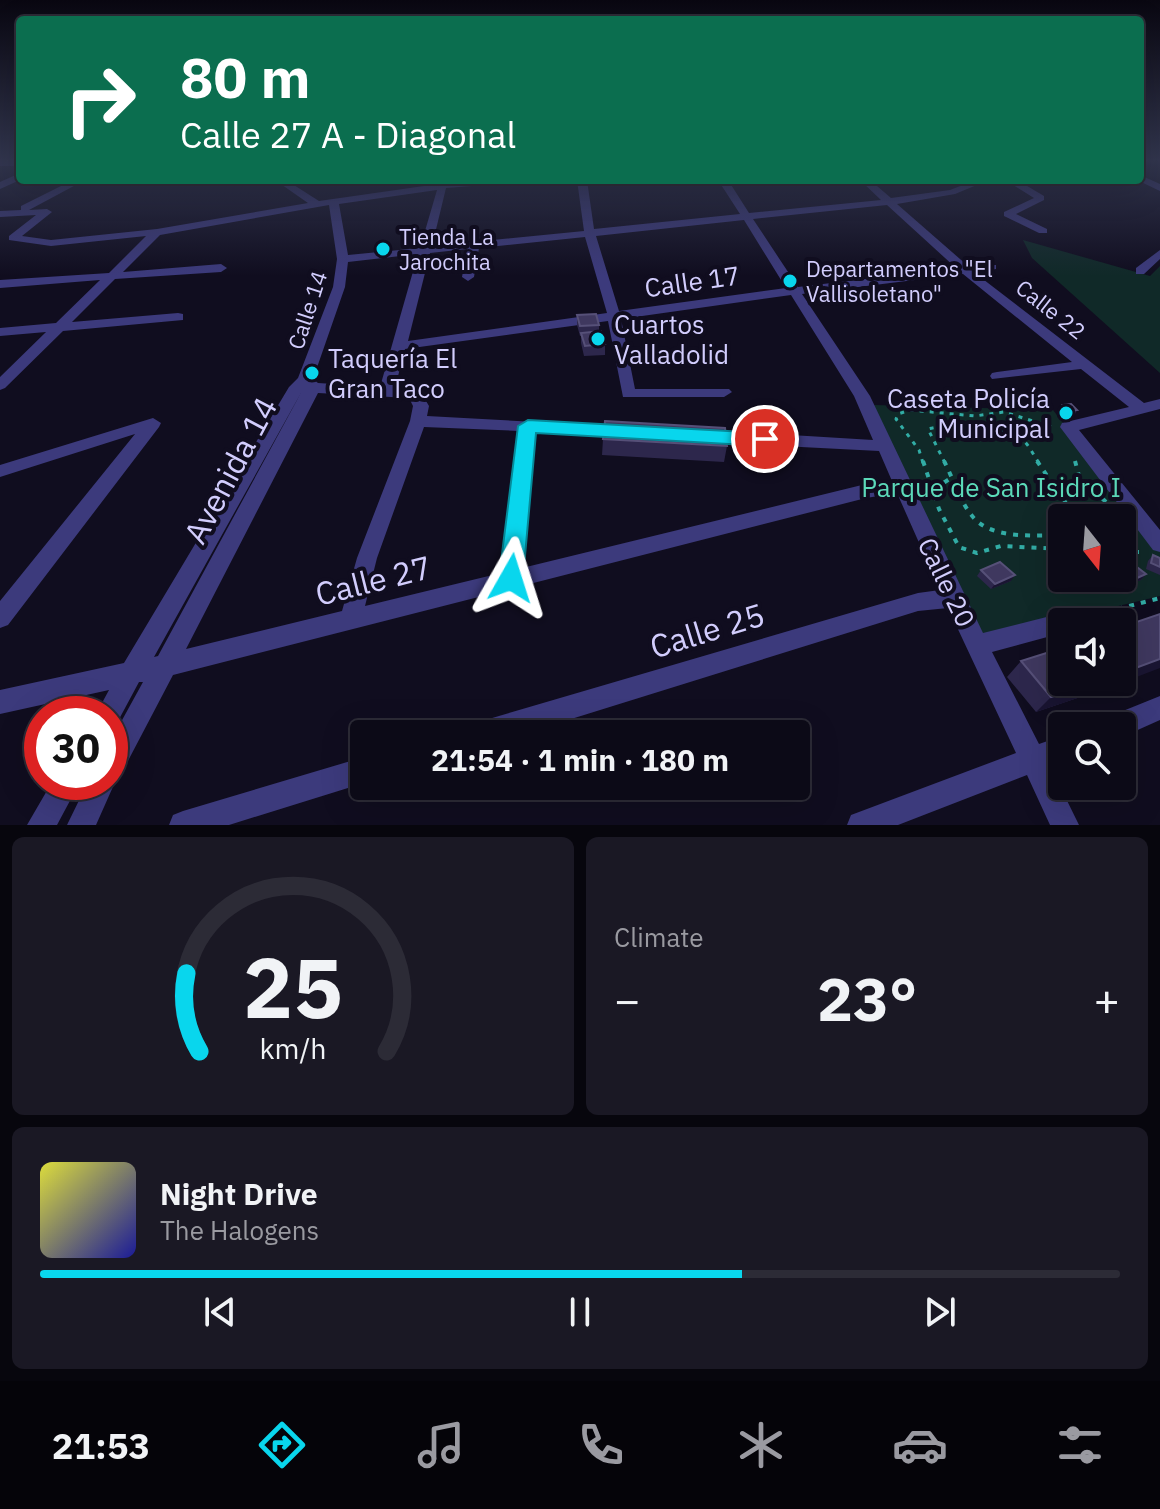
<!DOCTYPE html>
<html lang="en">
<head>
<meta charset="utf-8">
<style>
  :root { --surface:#0c0a17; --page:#1a1824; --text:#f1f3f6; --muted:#9a9aa1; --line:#2c2b36; --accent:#09d6ed }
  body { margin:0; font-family:"IBM Plex Sans",sans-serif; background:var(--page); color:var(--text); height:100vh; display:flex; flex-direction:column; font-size:30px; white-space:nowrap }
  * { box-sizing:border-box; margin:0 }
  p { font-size:26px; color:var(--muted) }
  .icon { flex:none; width:44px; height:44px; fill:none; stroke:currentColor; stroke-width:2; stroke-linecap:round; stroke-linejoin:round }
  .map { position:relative; height:825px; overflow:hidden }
  .details { display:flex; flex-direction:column; gap:12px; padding:12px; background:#07060d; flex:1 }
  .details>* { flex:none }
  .banner { position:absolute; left:16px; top:16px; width:1128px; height:168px; border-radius:8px; box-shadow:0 8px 32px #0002,0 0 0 2px var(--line); background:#0b6e4f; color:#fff; overflow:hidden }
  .needle { width:52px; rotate:163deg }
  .fabs { position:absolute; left:1048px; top:504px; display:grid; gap:16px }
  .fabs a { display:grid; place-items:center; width:88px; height:88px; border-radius:8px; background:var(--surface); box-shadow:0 8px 32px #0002,0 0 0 2px var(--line); font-size:40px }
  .speed { position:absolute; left:24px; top:696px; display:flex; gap:16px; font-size:40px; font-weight:700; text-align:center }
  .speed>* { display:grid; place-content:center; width:104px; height:104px; border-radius:50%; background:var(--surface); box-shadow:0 8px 32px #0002,0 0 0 2px var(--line); line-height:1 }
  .speed .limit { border:12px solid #d22; background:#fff; color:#111 }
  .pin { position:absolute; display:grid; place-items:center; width:68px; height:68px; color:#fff; margin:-34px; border:4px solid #fff; border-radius:50%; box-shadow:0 2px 8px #0007 }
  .me { position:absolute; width:88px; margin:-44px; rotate:6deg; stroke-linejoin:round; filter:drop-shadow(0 0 6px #0008) }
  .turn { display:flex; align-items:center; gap:28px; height:168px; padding:0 32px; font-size:36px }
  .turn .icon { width:104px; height:104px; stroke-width:2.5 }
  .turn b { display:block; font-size:56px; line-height:68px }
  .big { font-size:60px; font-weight:700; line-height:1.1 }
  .details .tile { flex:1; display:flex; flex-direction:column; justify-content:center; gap:12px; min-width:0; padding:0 28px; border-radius:12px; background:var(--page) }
  .details .dial { align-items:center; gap:0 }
  .dial svg { height:208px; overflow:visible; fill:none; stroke:var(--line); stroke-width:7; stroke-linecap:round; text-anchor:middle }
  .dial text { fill:var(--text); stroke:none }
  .song { display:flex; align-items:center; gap:24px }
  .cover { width:96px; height:96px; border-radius:12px; background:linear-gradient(135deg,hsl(60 70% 55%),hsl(240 70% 35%)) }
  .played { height:8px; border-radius:4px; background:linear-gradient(90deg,var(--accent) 65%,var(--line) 65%) }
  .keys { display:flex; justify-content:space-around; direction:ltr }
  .heat { display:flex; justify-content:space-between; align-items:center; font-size:44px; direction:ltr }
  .details .tiles { flex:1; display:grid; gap:12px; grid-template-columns:1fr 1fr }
  .tile:last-child { grid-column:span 2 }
  .trip { position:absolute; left:350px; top:720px; width:460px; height:80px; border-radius:8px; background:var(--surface); box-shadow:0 8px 32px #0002,0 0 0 2px var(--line); font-weight:700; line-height:80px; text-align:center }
  .tabs { display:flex; height:128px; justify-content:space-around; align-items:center; background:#050409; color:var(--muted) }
  .tabs .icon { width:56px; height:56px }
  .tabs .selected { color:var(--accent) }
  .tabs b { font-size:36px; color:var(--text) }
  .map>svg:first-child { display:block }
  .green { fill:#102928; fill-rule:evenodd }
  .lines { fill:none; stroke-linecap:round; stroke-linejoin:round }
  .path-far1 { stroke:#32aca5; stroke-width:3; stroke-dasharray:4 6; stroke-linecap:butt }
  .path { stroke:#32aca5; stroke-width:4; stroke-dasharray:5 7; stroke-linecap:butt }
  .minor { fill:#3c3a7c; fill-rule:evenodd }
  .wall { fill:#2d274c }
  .shaded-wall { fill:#1a1532 }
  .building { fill:#3f385f; stroke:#565078; stroke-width:2 }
  .route { fill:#09d6ed; stroke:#068b9a; stroke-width:2 }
  .poi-dot { fill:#09d6ed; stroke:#100d1f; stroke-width:3 }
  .labels { text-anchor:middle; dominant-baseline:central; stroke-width:8; stroke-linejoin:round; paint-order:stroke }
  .far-poi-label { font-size:22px; fill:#d2cdfd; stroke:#100d1f; text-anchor:start }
  .far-street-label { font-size:22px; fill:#d2cdfd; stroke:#100d1f }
  .street-label { font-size:26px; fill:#d2cdfd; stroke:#100d1f }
  .poi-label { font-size:26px; fill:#d2cdfd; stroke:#100d1f; text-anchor:start }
  .park-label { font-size:26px; fill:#5cdaba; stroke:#100d1f }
  .near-street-label { font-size:32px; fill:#d2cdfd; stroke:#100d1f }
</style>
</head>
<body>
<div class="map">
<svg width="1160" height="825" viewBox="0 0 1160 825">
  <rect width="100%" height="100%" fill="#100d1f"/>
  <!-- green -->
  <path class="green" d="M 1023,240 L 1150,276 L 1160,266 L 1160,373 L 1032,258 Z
    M 874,405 L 1053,410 L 1160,547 L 1160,596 L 968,642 ZM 1062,518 L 1122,518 L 1122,578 L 1062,578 Z"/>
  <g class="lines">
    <!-- path-far1 -->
    <path class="path-far1" d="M 923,463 L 919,450 L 896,419 L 898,414 L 910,410 L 975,416 L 1004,412 L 1055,428
      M 945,463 L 928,429 C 951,423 1006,423 1024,441 C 1030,447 1034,456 1039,463"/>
    <!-- path -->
    <path class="path" d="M 923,461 L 939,509 L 959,547 L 977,553 L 1001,546 L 1062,549
      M 944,461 C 953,478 960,502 973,517 C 992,540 1035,535 1062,535
      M 1037,461 L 1076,518
      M 1075,461 L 1079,476 L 1108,504
      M 1052,482 L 1088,485
      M 934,489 L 951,478
      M 1122,552 L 1146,552
      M 1106,612 L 1160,598"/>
    <!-- minor -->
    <path class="minor" d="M 0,160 L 20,160 L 20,166 L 0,166 Z
      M 20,173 L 20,180 L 0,189 L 0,182 Z
      M 1140,175 L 1160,184 L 1160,191 L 1137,180 L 1140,180 Z
      M 73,180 L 85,180 L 29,210 L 47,209 L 52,212 L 22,236 L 51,240 L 157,229 L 308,203 L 275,180 L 286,180 L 319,201 L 438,184 L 439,180 L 449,180 L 448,183 L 516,180 L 511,183 L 446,188 L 432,246 L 584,231 L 577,180 L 587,180 L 594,229 L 740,214 L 718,180 L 728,180 L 749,213 L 881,200 L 860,180 L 870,180 L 891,198 L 950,190 L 976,180 L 989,180 L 955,194 L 897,204 L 968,266 L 996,265 L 996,269 L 975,273 L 1144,403 L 1160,399 L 1160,409 L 1079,430 L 1160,530 L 1160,552 L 1153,550 L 1060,427 L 1062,423 L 1129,407 L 1081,369 L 992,379 L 990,376 L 992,373 L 997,372 L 1072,362 L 963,274 L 802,294 L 870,396 L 983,633 L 1090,606 L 1098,609 L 1101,616 L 1098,622 L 1062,622 L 1062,633 L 992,652 L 1039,744 L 1062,736 L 1062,762 L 1050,766 L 1079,825 L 1050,825 L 1027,775 L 898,825 L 847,825 L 851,815 L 1016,753 L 948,608 L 918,611 L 523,734 L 469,734 L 473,725 L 482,721 L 918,593 L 940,590 L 897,493 L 866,498 L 173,675 L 119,778 L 116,780 L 96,825 L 67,825 L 88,782 L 110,782 L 110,742 L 143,682 L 139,682 L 117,723 L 110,726 L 110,714 L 96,714 L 109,690 L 0,714 L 0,690 L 124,663 L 289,387 L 298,378 L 333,287 L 337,259 L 329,205 L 160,235 L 123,272 L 221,264 L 227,268 L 221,272 L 115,279 L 72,322 L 178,313 L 183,314 L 183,320 L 63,331 L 5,388 L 0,390 L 0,377 L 46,332 L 0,336 L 0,328 L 56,323 L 100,280 L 0,288 L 0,280 L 109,273 L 146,236 L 51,246 L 9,240 L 9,236 L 36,215 L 0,217 L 0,211 L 21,210 L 21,206 ZM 437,190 L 420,248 L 348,255 L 339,204 ZM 887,205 L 956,268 L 798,287 L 753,219 ZM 744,220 L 786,288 L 619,311 L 596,236 ZM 585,237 L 607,313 L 408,341 L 430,253 L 467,249 L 462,277 L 468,281 L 474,277 L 479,248 ZM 418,254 L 380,387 L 318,383 L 313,379 L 345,287 L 348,262 ZM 791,295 L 854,396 L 873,440 L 706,430 L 698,436 L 706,442 L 879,451 L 892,481 L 866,484 L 522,568 L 536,432 L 623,437 L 629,435 L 631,431 L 629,427 L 427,416 L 429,406 L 420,391 L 395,388 L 405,349 L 608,321 L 623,397 L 724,397 L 732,392 L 729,389 L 635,389 L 621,319 ZM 302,391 L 158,656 L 154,657 ZM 318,393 L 409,398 L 413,406 L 410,421 L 357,558 L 342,611 L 186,649 ZM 424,427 L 519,431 L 501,573 L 365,606 L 377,558 Z
      M 1005,180 L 1017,180 L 1044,196 L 1044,200 L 1016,214 L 1047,229 L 1047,233 L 1039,233 L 1004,216 L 1004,212 L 1034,198 Z
      M 1160,250 L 1160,259 L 1144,274 L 1136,274 L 1136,268 Z
      M 153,418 L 161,423 L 159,427 L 8,625 L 0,628 L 0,601 L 135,434 L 0,477 L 0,465 Z
      M 1160,696 L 1160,720 L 1122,737 L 1122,726 L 1104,726 L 1108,717 Z
      M 364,757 L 364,783 L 229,825 L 169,825 L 173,815 L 183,811 Z
      M 52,782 L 80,782 L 57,825 L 27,825 Z"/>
  </g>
  <!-- wall -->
  <path class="wall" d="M 577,315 L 599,325 L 599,331 L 605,344 L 605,355 L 584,356 L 581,343 L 581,336 L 580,336 L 577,325 Z
    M 1063,405 L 1077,410 L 1074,416 L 1066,416 L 1059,411 Z
    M 603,439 L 727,446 L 724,462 L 602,455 Z
    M 1153,555 L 1160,558 L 1160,575 L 1146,569 L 1148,561 Z
    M 1124,568 L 1146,574 L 1141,580 L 1132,583 L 1122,575 L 1122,570 Z
    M 981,570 L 1011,581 L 991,589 L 977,576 Z
    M 1021,661 L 1113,686 L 1036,712 L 1007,677 Z"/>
  <!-- shaded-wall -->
  <path class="shaded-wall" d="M 1146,574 L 1141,580 L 1132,583 L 1137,578 Z
    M 1015,575 L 1011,581 L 991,589 L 995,584 Z
    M 1160,659 L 1160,668 L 1113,686 L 1036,712 L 1051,697 L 1095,682 L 1122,682 L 1122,673 Z"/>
  <!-- building -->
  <path class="building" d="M 596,314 L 599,325 L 580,326 L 577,315 Z
    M 601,331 L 605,344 L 585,346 L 581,333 Z
    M 1071,404 L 1077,410 L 1069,411 L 1063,405 Z
    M 605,421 L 725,428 L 727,446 L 603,439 Z
    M 1153,555 L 1160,558 L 1160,567 L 1151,563 Z
    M 1000,562 L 1015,575 L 995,584 L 981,570 Z
    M 1133,564 L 1146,574 L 1137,578 L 1124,568 Z
    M 1160,614 L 1160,659 L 1122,673 L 1122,627 Z
    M 1062,648 L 1062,682 L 1095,682 L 1051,697 L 1021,661 Z"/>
  <!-- sky -->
  <linearGradient id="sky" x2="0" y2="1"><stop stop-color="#090711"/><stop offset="0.58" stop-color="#31354d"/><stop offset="1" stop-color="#31354d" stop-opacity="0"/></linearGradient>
  <rect width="1160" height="276" fill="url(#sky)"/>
  <!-- route -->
  <path class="route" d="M 528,420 L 765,433 L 775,439 L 765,446 L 536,433 L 523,578 L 520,585 L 511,588 L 503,585 L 499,578 L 518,426 Z"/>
  <!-- markers -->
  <g class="poi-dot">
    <circle cx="383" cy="249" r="8"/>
    <circle cx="790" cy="281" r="8"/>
    <circle cx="598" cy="339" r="8"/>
    <circle cx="312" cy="373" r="8"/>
    <circle cx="1066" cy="413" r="8"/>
  </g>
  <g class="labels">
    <!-- far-poi labels -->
    <g class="far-poi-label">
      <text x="399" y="236">Tienda La<tspan x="399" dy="25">Jarochita</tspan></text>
      <text x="806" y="268">Departamentos "El<tspan x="806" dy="25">Vallisoletano"</tspan></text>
    </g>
    <!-- far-street labels -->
    <g class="far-street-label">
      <text transform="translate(1051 309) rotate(38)">Calle 22</text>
      <text transform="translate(307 310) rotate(-72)">Calle 14</text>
    </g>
    <!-- street labels -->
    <g class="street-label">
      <text transform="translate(692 281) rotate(-8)">Calle 17</text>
      <text transform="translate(947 582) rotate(64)">Calle 20</text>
    </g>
    <!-- poi labels -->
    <g class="poi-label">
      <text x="614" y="324">Cuartos<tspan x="614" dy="30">Valladolid</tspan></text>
      <text x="328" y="358">Taquería El<tspan x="328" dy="30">Gran Taco</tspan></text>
      <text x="1050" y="398" text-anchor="end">Caseta Policía<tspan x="1050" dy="30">Municipal</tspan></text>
    </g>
    <!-- park labels -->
    <g class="park-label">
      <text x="991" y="487">Parque de San Isidro I</text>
    </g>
    <!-- near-street labels -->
    <g class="near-street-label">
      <text transform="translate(230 470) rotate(-62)">Avenida 14</text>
      <text transform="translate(373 580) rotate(-14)">Calle 27</text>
      <text transform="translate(707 630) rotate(-17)">Calle 25</text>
    </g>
  </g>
</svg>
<div class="fabs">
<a><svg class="needle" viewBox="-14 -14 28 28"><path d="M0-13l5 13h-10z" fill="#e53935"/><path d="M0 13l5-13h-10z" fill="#9a9aa1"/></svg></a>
<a><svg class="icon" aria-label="sound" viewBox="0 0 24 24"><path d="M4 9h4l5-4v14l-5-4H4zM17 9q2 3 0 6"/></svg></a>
<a><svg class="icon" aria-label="search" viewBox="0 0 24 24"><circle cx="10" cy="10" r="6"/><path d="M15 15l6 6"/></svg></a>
</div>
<div class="speed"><div class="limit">30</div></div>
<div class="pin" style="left:765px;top:439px;background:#d93025"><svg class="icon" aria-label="arrive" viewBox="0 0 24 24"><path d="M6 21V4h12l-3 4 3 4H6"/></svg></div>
<svg class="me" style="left:511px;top:578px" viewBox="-20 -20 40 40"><path d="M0-17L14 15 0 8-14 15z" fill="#09d6ed" stroke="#fff" stroke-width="4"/></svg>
<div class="trip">21:54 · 1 min · 180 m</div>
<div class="banner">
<div class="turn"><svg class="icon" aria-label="right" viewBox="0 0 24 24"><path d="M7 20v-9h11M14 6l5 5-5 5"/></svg><div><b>80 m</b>Calle 27 A - Diagonal</div></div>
</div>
</div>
<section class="details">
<div class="tiles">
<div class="tile dial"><svg viewBox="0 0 100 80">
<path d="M14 69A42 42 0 1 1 86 69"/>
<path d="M14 69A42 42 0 0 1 9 39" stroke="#09d6ed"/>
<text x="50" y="56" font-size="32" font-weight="700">25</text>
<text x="50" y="72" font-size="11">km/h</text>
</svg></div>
<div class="tile"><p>Climate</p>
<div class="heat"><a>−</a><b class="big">23°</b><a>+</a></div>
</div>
<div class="tile">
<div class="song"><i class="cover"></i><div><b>Night Drive</b><p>The Halogens</p></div></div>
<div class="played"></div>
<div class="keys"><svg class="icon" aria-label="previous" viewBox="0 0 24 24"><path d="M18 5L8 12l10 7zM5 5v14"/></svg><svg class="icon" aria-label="pause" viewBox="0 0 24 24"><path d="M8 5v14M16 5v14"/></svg><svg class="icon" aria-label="next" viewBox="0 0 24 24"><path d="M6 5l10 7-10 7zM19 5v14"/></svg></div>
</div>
</div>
</section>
<nav class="tabs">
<b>21:53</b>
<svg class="icon selected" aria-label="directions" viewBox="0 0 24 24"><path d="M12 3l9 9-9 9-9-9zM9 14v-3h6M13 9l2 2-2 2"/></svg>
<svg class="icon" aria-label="music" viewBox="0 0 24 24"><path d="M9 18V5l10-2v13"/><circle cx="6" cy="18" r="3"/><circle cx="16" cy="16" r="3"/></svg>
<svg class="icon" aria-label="phone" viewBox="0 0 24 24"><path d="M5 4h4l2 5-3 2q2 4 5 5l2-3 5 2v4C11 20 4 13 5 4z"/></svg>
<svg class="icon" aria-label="climate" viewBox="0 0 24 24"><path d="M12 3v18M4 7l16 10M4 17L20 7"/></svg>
<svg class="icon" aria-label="car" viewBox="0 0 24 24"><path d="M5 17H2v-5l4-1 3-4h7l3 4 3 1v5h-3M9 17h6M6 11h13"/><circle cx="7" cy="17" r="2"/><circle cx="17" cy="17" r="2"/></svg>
<svg class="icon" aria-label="filters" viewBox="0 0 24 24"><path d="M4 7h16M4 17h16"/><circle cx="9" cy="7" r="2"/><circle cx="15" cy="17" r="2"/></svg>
</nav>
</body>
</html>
